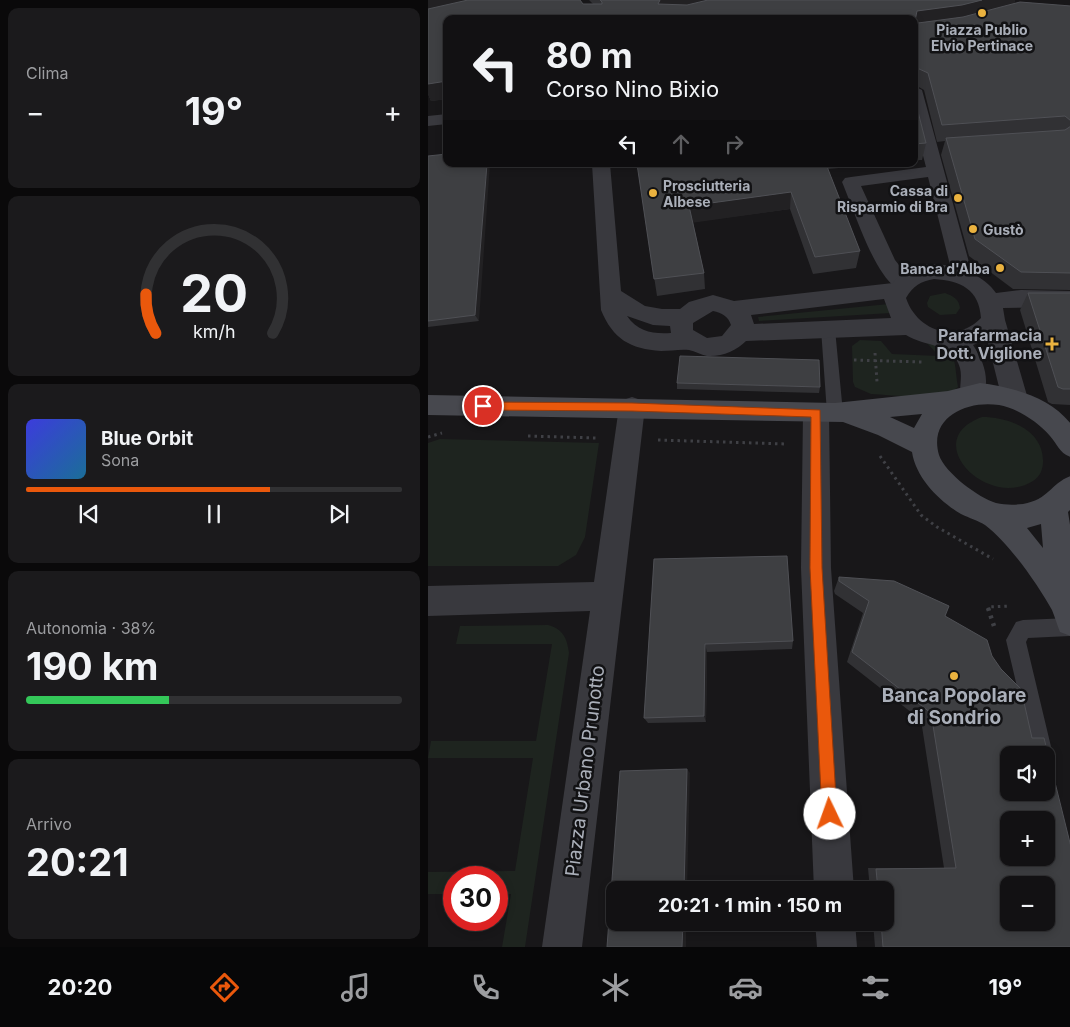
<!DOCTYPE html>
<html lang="it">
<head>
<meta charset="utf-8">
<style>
  :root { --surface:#121113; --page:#1b1a1c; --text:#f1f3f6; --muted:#9c9da0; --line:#313133; --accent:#ea580c }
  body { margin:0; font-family:Inter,sans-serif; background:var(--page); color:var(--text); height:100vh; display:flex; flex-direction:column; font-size:19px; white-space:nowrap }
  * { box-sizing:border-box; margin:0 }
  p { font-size:16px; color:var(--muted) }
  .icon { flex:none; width:28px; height:28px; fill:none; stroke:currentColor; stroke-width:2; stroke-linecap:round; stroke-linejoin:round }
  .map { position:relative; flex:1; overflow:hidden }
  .panel { display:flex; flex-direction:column; gap:8px; padding:8px; background:#0a090a; width:428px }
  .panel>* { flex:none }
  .hud { position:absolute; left:15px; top:15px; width:475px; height:152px; border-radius:10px; box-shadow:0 2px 8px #0003,0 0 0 1px var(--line); background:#121113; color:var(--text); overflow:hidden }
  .fabs { position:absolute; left:572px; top:746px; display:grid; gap:10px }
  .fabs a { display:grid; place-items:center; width:55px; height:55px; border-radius:10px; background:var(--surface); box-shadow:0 2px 8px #0003,0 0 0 1px var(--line); font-size:25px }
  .speed { position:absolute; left:15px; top:866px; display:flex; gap:10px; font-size:25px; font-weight:700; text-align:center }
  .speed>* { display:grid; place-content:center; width:65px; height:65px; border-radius:50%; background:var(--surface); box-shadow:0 2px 8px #0003,0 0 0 1px var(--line); line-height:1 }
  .speed .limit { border:8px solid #d22; background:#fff; color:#111 }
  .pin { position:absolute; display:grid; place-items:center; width:42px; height:42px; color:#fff; margin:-21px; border:2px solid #fff; border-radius:50%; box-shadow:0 1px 5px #0007 }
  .me { position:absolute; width:55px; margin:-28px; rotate:357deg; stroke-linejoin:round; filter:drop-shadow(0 0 4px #0008) }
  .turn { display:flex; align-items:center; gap:18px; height:105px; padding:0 20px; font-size:22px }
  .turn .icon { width:65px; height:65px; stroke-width:2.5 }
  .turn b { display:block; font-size:35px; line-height:42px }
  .lanes { display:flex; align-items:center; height:48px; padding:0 20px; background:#0003; justify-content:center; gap:25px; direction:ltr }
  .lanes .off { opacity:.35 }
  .big { font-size:38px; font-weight:700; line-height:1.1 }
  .panel .card { flex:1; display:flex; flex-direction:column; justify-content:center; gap:8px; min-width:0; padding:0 18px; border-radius:10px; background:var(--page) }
  .panel .dial { align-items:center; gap:0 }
  .dial svg { height:130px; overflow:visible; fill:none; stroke:var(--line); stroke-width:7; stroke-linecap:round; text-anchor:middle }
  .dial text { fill:var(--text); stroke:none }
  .song { display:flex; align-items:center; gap:15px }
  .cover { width:60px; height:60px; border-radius:8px; background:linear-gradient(135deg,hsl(240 70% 55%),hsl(200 70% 35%)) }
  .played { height:5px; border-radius:2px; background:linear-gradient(90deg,var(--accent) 65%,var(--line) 65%) }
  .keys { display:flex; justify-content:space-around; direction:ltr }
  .heat { display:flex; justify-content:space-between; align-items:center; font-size:28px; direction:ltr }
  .charge { height:8px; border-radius:4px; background:linear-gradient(90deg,#34c759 38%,var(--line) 0) }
  .trip { position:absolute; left:178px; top:881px; width:288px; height:50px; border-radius:10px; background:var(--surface); box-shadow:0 2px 8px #0003,0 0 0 1px var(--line); font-weight:700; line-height:50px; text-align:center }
  .tabs { display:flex; height:80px; justify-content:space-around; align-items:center; background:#070708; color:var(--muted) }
  .tabs .icon { width:35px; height:35px }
  .tabs .active { color:var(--accent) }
  .tabs b { font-size:22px; color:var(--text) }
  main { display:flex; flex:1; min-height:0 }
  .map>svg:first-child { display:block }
  .green { fill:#1e241f }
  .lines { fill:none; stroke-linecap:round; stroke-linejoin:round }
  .path-far1 { stroke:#3f4045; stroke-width:3; stroke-dasharray:2.5 4; stroke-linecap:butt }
  .path { stroke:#3f4045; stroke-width:4.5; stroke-dasharray:3 5; stroke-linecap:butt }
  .service { fill:#39393e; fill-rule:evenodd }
  .pedestrian { fill:#39393e; fill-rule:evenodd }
  .minor { fill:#39393e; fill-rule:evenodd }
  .secondary { fill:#47484e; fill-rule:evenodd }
  .wall { fill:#313134 }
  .shaded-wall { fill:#222123 }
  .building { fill:#3e3f42; stroke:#4f5055; fill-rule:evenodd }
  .route { fill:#ea580c; stroke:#983908 }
  .poi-dot { fill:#eab23f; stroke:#121214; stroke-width:2 }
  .labels { text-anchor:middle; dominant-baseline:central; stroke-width:5; stroke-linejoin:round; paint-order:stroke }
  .far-poi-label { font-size:14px; font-weight:bold; fill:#aaafb9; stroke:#121214; text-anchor:start }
  .poi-label { font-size:16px; font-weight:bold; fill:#aaafb9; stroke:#121214; text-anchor:end }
  .near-poi-label { font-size:19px; font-weight:bold; fill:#aaafb9; stroke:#121214 }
  .near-street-label { font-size:19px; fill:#aaafb9; stroke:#121214 }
</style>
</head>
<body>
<main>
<section class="panel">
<div class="card"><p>Clima</p>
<div class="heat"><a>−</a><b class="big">19°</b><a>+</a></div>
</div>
<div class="card dial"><svg viewBox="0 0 100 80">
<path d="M14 69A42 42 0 1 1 86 69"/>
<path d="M14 69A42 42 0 0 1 8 45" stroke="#ea580c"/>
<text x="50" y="56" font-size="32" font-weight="700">20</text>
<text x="50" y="72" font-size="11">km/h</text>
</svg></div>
<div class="card">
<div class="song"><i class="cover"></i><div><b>Blue Orbit</b><p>Sona</p></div></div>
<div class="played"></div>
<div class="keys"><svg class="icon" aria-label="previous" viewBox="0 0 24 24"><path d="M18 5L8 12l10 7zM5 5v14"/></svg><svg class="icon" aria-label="pause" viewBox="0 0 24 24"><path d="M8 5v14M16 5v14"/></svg><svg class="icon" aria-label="next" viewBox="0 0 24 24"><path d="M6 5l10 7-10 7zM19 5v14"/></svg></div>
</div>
<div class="card"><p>Autonomia · 38%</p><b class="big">190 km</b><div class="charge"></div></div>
<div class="card"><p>Arrivo</p><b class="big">20:21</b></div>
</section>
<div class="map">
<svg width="643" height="947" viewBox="0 0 643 947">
  <rect width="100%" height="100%" fill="#181719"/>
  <!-- green -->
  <path class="green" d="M 517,293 C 525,296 531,299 532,308 L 528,314 L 512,315 L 500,307 L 499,303 L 502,296 Z
    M 461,304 L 463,313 L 331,321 L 330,317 Z
    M 432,340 L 453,341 L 464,354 L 511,356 L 498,342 C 531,353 525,355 530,387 C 516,402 464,395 443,394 L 427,387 L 425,382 L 424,346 Z
    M 554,417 C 581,417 616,430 615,462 C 615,469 612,477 605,481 C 559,510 490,440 554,417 Z
    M 12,439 L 171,443 L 157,537 L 148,555 L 130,566 L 0,566 L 0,443 Z
    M 120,625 C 135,629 139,638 141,653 L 97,947 L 74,947 L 83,894 L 69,894 L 69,878 L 26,878 L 26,894 L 0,894 L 0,872 L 87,871 L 105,758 L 0,758 L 3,741 L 108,741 L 124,644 L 28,644 L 32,626 Z"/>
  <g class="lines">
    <!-- path-far1 -->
    <path class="path-far1" d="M 447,353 L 449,382
      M 426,360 L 495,362
      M 100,436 L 169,438
      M 0,437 L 14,433
      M 230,440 L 359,444
      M 452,456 L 493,515 L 509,527 L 565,559
      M 561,610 L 560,607 L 582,606"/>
    <!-- path -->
    <path class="path" d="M 560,608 L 566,626"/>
    <!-- service -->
    <path class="service" d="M 400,324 L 407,329 L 415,413 L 412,417 L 407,419 L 402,417 L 399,413 L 393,329 Z
      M 643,618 L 643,636 L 600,638 L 598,642 L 625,755 L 622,762 L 619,764 L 619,755 L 605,755 L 578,640 L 588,622 L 595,620 Z"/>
    <!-- pedestrian -->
    <path class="pedestrian" d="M 486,86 L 494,90 L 545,277 L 542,282 L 535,284 L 528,282 L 525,277 L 500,177 L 433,186 L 467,260 L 485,283 L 482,288 C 477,289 472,291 467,287 C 444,269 426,210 414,182 L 417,178 L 423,177 L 498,167 L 486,121 Z"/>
    <!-- minor -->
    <path class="minor" d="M 19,114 L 19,124 L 0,126 L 0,116 Z
      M 164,164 L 182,164 L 193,291 L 217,306 L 234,309 L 252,309 L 261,302 L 285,295 L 306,301 L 465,283 C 485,250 550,265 568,293 L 593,290 L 643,291 L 643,307 L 575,308 L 577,320 L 600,399 L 596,406 L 587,409 L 578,406 L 574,399 L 559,339 L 545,345 C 557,363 563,382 553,402 L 544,405 L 535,402 C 529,391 535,380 532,368 C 526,343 496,347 478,335 L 318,341 C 308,351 294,357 279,356 C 273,355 267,351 261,350 C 252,349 242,351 233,351 C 202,349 185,339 173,310 ZM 506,279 C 533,281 551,289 553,318 C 528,344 489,331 478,298 C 485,286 493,281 506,279 ZM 456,299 L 463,318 L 326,324 L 323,315 ZM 285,311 C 294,313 300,316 303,325 L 294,336 L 279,338 L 265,330 L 265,323 ZM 199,316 L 225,325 L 242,326 L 243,333 C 225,334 210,332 199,316 Z
      M 204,397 L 213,400 L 217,407 L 154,947 L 114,947 L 162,611 L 0,616 L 0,586 L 166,582 L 191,407 L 195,400 Z
      M 388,403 L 397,406 L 401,413 L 403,568 L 426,890 L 386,890 L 373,568 L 375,413 L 379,406 Z
      M 387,922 L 427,922 L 429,947 L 389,947 Z"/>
    <!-- secondary -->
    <path class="secondary" d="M 552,383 C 584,387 622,397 643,424 L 643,457 C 631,453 630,445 622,436 C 610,422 589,408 571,405 C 539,400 500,417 511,455 C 517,473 551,498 568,503 C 577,505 586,505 595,504 C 621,500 623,483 643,476 L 643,509 L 640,512 L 643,531 L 643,636 L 632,632 C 629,625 627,617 624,610 C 610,585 581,543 557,525 C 551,521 541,518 533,514 C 511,501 488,478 484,452 L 450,435 L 415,422 L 0,415 L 0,395 L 407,403 L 520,391 ZM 494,414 L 486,428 L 462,417 ZM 613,524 L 615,548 L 599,528 Z"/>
  </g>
  <!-- wall -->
  <path class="wall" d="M 0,0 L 152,0 L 155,4 L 165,4 L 161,0 L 587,0 L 586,4 L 592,2 L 643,6 L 643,290 L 585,289 L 541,256 L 513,155 L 517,141 L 509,142 L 496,90 L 489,86 L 488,104 L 498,143 L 494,160 L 486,160 L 486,19 L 19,19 L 19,99 L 3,101 L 0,94 Z
    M 0,156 L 51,321 L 0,327 Z
    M 209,164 L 453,164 L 400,169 L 432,251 L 428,268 L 385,274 L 362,209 L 265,222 L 276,273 L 277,289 L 229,296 Z
    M 600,293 L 643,293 L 643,405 L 624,404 L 620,402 L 592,310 Z
    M 249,383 L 392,387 L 391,393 L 249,389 Z
    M 226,559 L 365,641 L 364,649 L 279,652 L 278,722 L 220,723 L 216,718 Z
    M 411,577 L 517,616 L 643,947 L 447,947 L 445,922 L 456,922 L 456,890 L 442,890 L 440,868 L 516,868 L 493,720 L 419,662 L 435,613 L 407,594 L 406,591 Z"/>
  <!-- shaded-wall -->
  <path class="shaded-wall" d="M 0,0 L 63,0 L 0,14 Z
    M 232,0 L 294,0 L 235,14 L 230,4 Z
    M 554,0 L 587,0 L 585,7 L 486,27 L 489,11 Z
    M 19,81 L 19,99 L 3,101 L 0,94 L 0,84 Z
    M 59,164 L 62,164 L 51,321 L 47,315 Z
    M 363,192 L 362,209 L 263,223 L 261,206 Z
    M 277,644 L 279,652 L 278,722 L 276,716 Z
    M 259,769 L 262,773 L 259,890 L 256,890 Z
    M 255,922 L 258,922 L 258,947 L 254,947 Z"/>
  <!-- building -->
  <path class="building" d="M 40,0 L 152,0 L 155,4 L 174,4 L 174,2 L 172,0 L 232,0 L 230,4 L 259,5 L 280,0 L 554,0 L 534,5 L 489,11 L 487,21 L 490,23 L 535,17 L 592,2 L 643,6 L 643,121 L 637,116 L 514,125 L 500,73 L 489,68 L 488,104 L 498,143 L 486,144 L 486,19 L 19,19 L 19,81 L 0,84 L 0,9 Z
    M 643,126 L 643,273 L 593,272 L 547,239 L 518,138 L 637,130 Z
    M 19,154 L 19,164 L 59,164 L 47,315 L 0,321 L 0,156 Z
    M 209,164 L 398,164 L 432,251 L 387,257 L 363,192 L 261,206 L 276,273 L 226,279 Z
    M 600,293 L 643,293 L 643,389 L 635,389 L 630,387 Z
    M 252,356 L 391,360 L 392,387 L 249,383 Z
    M 359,556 L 365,641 L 277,644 L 276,716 L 216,718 L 226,559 Z
    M 411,577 L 466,581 L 521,606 L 517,616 L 559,640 L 564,656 L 573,669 L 593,689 L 604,738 L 616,738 L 643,847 L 643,947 L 455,947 L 453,922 L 456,922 L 456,890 L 450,890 L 448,869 L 528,868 L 503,713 L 424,652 L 441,601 L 411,581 ZM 581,755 L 619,755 L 619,792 L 581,792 ZM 581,820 L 619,820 L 619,858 L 581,858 ZM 581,885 L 619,885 L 619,922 L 581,922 Z
    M 259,769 L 256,890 L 186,890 L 186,922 L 255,922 L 254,947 L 179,947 L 192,771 Z"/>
  <!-- route -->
  <path class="route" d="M 55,402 L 204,403 L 392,410 L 394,568 L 409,814 L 407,820 L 402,822 L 396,820 L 394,814 L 382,568 L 383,417 L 204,411 L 55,410 L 50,406 Z"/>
  <!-- markers -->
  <g class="poi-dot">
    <circle cx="554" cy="13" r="5"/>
    <circle cx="225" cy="193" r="5"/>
    <circle cx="530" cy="198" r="5"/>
    <circle cx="545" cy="229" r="5"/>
    <circle cx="572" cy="268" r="5"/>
    <path d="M621.5 336.5h5v5h5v5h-5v5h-5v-5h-5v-5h5z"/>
    <circle cx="526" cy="676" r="5"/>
  </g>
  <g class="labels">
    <!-- far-poi labels -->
    <g class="far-poi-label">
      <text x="554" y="29" text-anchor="middle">Piazza Publio<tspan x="554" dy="16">Elvio Pertinace</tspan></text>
      <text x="235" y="185">Prosciutteria<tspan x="235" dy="16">Albese</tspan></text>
      <text x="520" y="190" text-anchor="end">Cassa di<tspan x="520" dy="16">Risparmio di Bra</tspan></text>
      <text x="555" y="229">Gustò</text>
      <text x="562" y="268" text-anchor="end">Banca d'Alba</text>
    </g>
    <!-- poi labels -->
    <g class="poi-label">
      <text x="614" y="335">Parafarmacia<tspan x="614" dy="18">Dott. Viglione</tspan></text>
    </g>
    <!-- near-poi labels -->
    <g class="near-poi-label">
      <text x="526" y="695">Banca Popolare<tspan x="526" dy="22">di Sondrio</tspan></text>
    </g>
    <!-- near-street labels -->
    <g class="near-street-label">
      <text transform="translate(157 771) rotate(-83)">Piazza Urbano Prunotto</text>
    </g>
  </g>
</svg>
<div class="fabs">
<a><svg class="icon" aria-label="sound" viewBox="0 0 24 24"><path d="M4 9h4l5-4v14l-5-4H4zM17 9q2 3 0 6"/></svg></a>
<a>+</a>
<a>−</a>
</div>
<div class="speed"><div class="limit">30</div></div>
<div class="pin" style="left:55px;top:406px;background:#d93025"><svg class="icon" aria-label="arrive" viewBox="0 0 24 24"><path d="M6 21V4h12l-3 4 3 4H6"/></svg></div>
<svg class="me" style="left:402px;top:814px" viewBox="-20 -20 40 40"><circle r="19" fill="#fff"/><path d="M0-13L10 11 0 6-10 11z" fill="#ea580c"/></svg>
<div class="trip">20:21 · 1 min · 150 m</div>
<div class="hud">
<div class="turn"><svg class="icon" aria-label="left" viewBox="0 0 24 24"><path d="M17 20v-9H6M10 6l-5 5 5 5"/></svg><div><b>80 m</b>Corso Nino Bixio</div></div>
<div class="lanes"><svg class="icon" aria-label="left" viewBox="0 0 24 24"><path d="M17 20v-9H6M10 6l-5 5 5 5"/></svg><svg class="icon off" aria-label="ahead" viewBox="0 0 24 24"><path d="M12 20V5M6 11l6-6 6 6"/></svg><svg class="icon off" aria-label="right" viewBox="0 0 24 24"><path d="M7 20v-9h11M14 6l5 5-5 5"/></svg></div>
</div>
</div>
</main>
<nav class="tabs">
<b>20:20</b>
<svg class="icon active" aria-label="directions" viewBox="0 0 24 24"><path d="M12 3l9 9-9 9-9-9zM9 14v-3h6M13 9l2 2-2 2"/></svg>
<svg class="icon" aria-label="music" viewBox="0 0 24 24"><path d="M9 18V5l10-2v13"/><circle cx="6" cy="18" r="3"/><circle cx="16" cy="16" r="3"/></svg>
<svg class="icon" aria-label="phone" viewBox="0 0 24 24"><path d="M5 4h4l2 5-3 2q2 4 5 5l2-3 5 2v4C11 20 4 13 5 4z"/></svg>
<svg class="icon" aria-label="climate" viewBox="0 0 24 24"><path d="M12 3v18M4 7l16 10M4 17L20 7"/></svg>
<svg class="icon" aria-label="car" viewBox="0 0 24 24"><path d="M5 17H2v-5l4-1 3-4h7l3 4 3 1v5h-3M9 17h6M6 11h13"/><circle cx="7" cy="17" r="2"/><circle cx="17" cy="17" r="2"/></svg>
<svg class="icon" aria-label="filters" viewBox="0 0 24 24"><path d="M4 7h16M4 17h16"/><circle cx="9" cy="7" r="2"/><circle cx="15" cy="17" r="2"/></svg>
<b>19°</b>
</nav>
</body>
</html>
